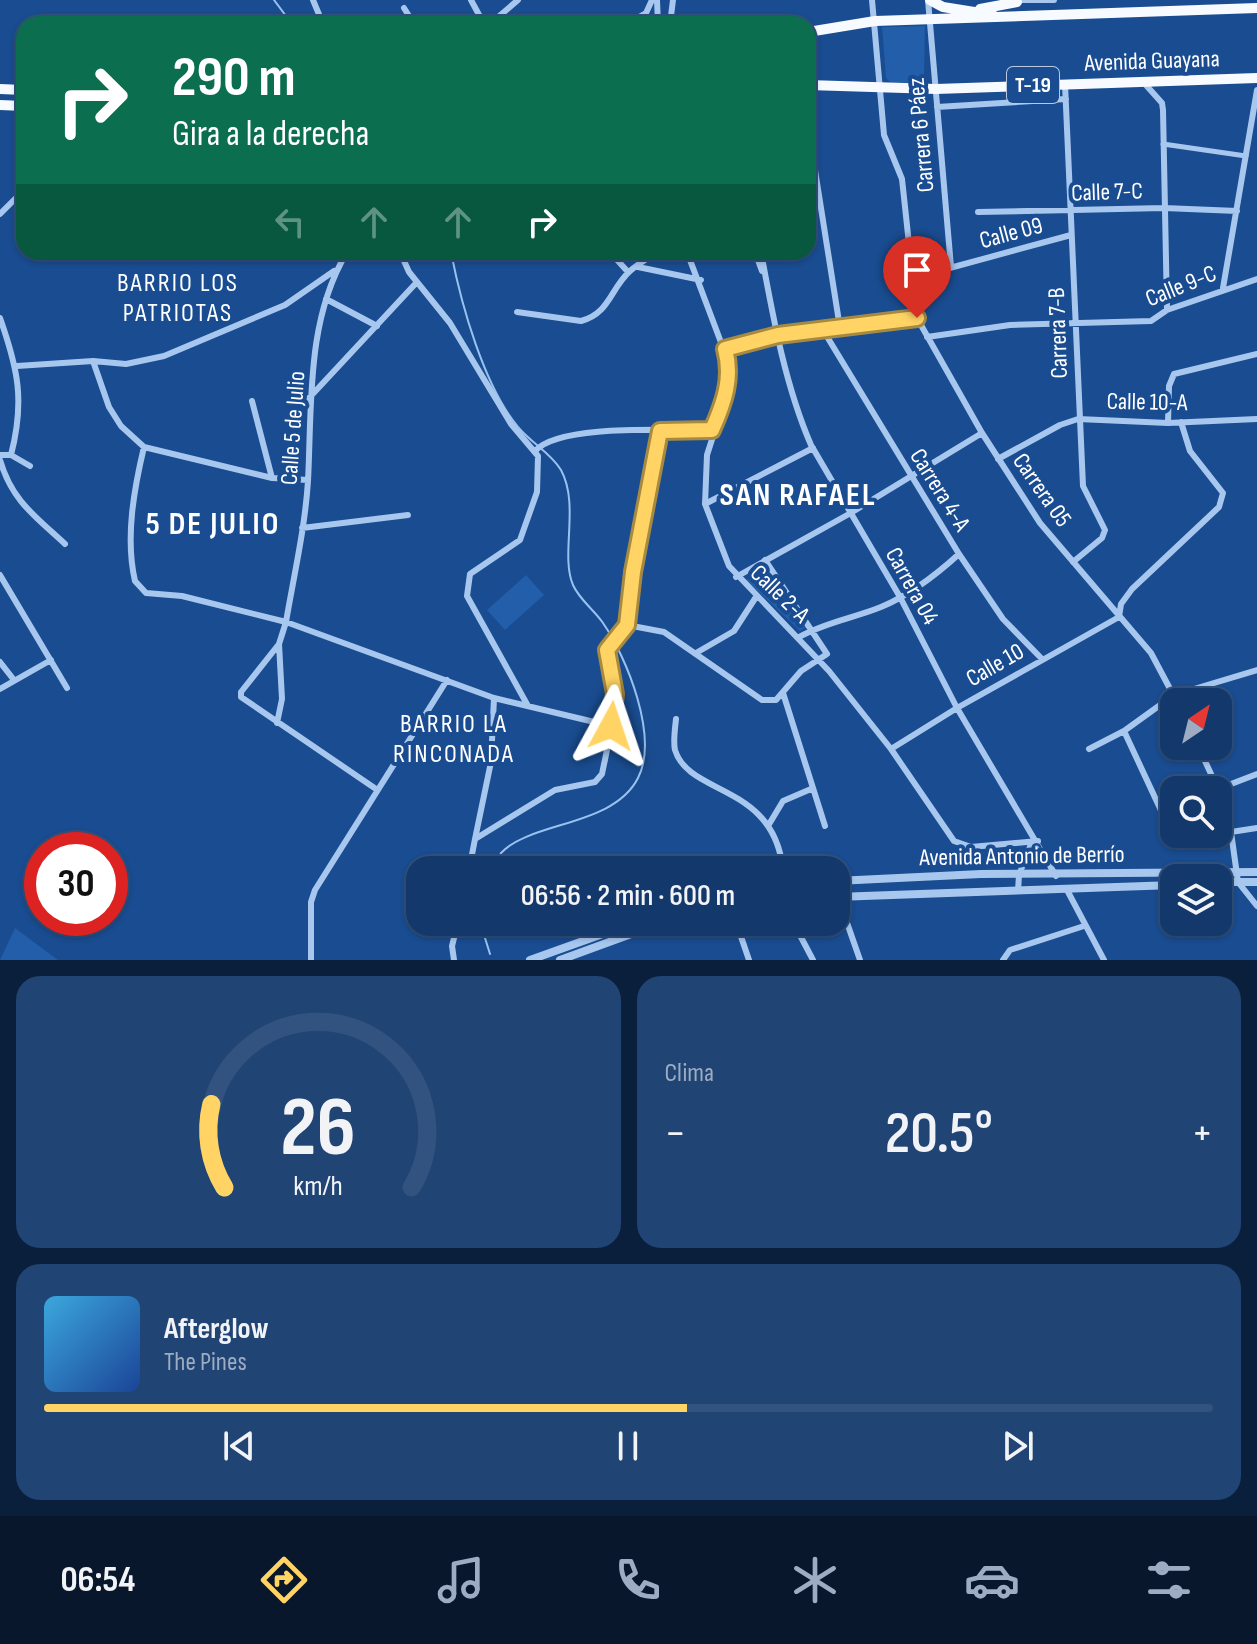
<!DOCTYPE html>
<html lang="es">
<head>
<meta charset="utf-8">
<style>
  :root { --surface:#13396c; --page:#204474; --text:#f1f3f6; --muted:#9dacc2; --line:#32537f; --accent:#ffd465 }
  body { margin:0; font-family:"Sofia Sans Condensed",sans-serif; background:var(--page); color:var(--text); height:100vh; display:flex; flex-direction:column; font-size:30px; white-space:nowrap }
  * { box-sizing:border-box; margin:0 }
  p { font-size:26px; color:var(--muted) }
  .icon { flex:none; width:44px; height:44px; fill:none; stroke:currentColor; stroke-width:2; stroke-linecap:round; stroke-linejoin:round }
  .map { position:relative; height:960px; overflow:hidden }
  .side { display:flex; flex-direction:column; gap:16px; padding:16px; background:#0a1f3b; flex:1 }
  .side>* { flex:none }
  .banner { position:absolute; left:16px; top:16px; width:800px; height:244px; border-radius:24px; box-shadow:0 2px 6px #0004,0 0 0 2px var(--line); background:#0b6e4f; color:#fff; overflow:hidden }
  .needle { width:52px; rotate:35deg }
  .tools { position:absolute; left:1160px; top:688px; display:grid; gap:16px }
  .tools a { display:grid; place-items:center; width:72px; height:72px; border-radius:16px; background:var(--surface); box-shadow:0 2px 6px #0004,0 0 0 2px var(--line); font-size:40px }
  .speed { position:absolute; left:24px; top:832px; display:flex; gap:16px; font-size:40px; font-weight:700; text-align:center }
  .speed>* { display:grid; place-content:center; width:104px; height:104px; border-radius:50%; background:var(--surface); box-shadow:0 2px 6px #0004,0 0 0 2px var(--line); line-height:1 }
  .speed .limit { border:12px solid #d22; background:#fff; color:#111 }
  .pin { position:absolute; display:grid; place-items:center; width:68px; height:68px; color:#fff; margin:-82px -34px; border-radius:50% 50% 50% 0; rotate:-45deg; box-shadow:0 0 8px #0007 }
  .pin .icon { rotate:45deg }
  .me { position:absolute; width:88px; margin:-44px; rotate:5deg; stroke-linejoin:round; filter:drop-shadow(0 0 6px #0008) }
  .turn { display:flex; align-items:center; gap:28px; height:168px; padding:0 24px; font-size:36px }
  .turn .icon { width:104px; height:104px; stroke-width:2.5 }
  .turn b { display:block; font-size:56px; line-height:68px }
  .lanes { display:flex; align-items:center; height:76px; padding:0 24px; background:#0003; justify-content:center; gap:40px; direction:ltr }
  .lanes .off { opacity:.35 }
  .big { font-size:60px; font-weight:600; line-height:1.1 }
  .side .widget { flex:1; display:flex; flex-direction:column; justify-content:center; gap:12px; min-width:0; padding:0 28px; border-radius:24px; background:var(--page) }
  .side .dial { align-items:center; gap:0 }
  .dial svg { height:208px; overflow:visible; fill:none; stroke:var(--line); stroke-width:7; stroke-linecap:round; text-anchor:middle }
  .dial text { fill:var(--text); stroke:none }
  .song { display:flex; align-items:center; gap:24px }
  .cover { width:96px; height:96px; border-radius:12px; background:linear-gradient(135deg,hsl(200 70% 55%),hsl(220 70% 35%)) }
  .played { height:8px; border-radius:4px; background:linear-gradient(90deg,var(--accent) 55%,var(--line) 55%) }
  .keys { display:flex; justify-content:space-around; direction:ltr }
  .heat { display:flex; justify-content:space-between; align-items:center; font-size:44px; direction:ltr }
  .side .tiles { flex:1; display:grid; gap:16px; grid-template-columns:1fr 1fr }
  .widget:last-child { grid-column:span 2 }
  .trip { position:absolute; left:406px; top:856px; width:444px; height:80px; border-radius:24px; background:var(--surface); box-shadow:0 2px 6px #0004,0 0 0 2px var(--line); font-weight:600; line-height:80px; text-align:center }
  .menu { display:flex; height:128px; justify-content:space-around; align-items:center; background:#08172b; color:var(--muted) }
  .menu .icon { width:56px; height:56px }
  .menu .current { color:var(--accent) }
  .menu b { font-size:36px; color:var(--text) }
  .map>svg:first-child { display:block }
  .green { fill:#225ea9 }
  .lines { fill:none; stroke-linecap:round; stroke-linejoin:round }
  .stream { stroke:#9ac2f1; stroke-width:2 }
  .pedestrian { stroke:#a7c7ef; stroke-width:5 }
  .minor { stroke:#a7c7ef; stroke-width:6 }
  .tertiary { stroke:#a7c7ef; stroke-width:8 }
  .trunk { stroke:#f7faff; stroke-width:10 }
  .route-casing { stroke:#a68a42; stroke-width:20 }
  .route { stroke:#ffd465; stroke-width:14 }
  .labels { text-anchor:middle; dominant-baseline:central; stroke-width:8; stroke-linejoin:round; paint-order:stroke }
  .shield { fill:#194c90; stroke:#bac9de; stroke-width:2 }
  .shield-label { font-size:22px; font-weight:bold; fill:#fff }
  .street-label { font-size:24px; fill:#fff; stroke:#194c90 }
  .neighbourhood-label { font-size:26px; letter-spacing:2px; fill:#fff; stroke:#194c90 }
  .district-label { font-size:32px; font-weight:bold; letter-spacing:2px; fill:#fff; stroke:#194c90 }
</style>
</head>
<body>
<div class="map">
<svg width="1257" height="960" viewBox="0 0 1257 960">
  <rect width="100%" height="100%" fill="#194c90"/>
  <!-- green -->
  <path class="green" d="M 925,26 L 924,76 L 917,84 L 891,83 L 886,78 L 882,27 Z
    M 767,567 L 806,627 L 800,631 L 746,580 Z
    M 526,575 L 544,595 L 505,630 L 487,610 Z
    M 15,928 L 58,960 L 0,960 Z"/>
  <g class="lines">
    <!-- stream -->
    <path class="stream" d="M 274,0 L 292,24
      M 451,252 C 461,304 484,386 518,427 C 530,442 551,453 561,470 C 580,505 560,555 573,585 C 579,599 594,610 603,623 C 627,658 659,737 638,778 C 613,827 531,821 501,853 C 498,857 497,865 494,870
      M 480,922 L 490,954"/>
    <!-- pedestrian -->
    <path class="pedestrian" d="M 1163,144 L 1246,156"/>
    <!-- minor -->
    <path class="minor" d="M 313,0 L 323,24
      M 471,0 L 484,24
      M 657,0 L 658,24
      M 872,0 L 884,135 L 902,179 L 917,318 L 982,433 L 1040,523 L 1151,653 L 1177,702
      M 928,0 L 951,267
      M 1017,0 L 1054,0
      M 404,8 L 414,24
      M 490,24 L 518,0
      M 627,24 L 646,13 L 652,0
      M 670,24 L 673,0
      M 1065,84 L 1083,486 L 1105,530 L 1102,538 L 1073,562
      M 1145,84 L 1162,103 L 1163,110 L 1167,310
      M 937,107 L 1066,99
      M 808,126 L 840,328
      M 978,212 L 1164,208 L 1237,211
      M 0,214 L 24,190
      M 347,252 C 306,320 312,405 308,481 C 305,528 294,575 286,622 L 279,644 L 241,692 L 241,697 L 376,789
      M 400,252 L 409,272 L 450,323 L 511,424 L 538,456 L 537,492 L 520,540 L 470,574 L 467,596 L 528,706
      M 610,252 L 628,272
      M 687,252 L 728,361 L 723,405 L 707,455 L 705,504 L 729,566 L 829,671 L 891,749 L 954,841 L 971,847 L 1038,841
      M 755,252 L 762,271
      M 761,252 C 773,317 785,385 811,445 L 900,597 L 957,708 L 1056,876
      M 638,267 L 701,280
      M 913,278 L 1071,235
      M 1223,288 L 1257,90
      M 326,299 L 377,326
      M 517,312 L 581,321 C 610,313 610,289 630,271 C 638,264 648,258 657,252
      M 0,318 C 18,369 25,401 11,455
      M 823,330 L 959,554 L 1003,619 L 1042,659
      M 927,337 L 1010,325 L 1151,321 L 1167,310 L 1257,279
      M 725,349 L 778,335 L 917,318
      M 93,361 L 109,407 L 121,426 L 144,447 L 272,478 L 308,480
      M 17,366 L 93,361 L 126,364 L 164,356 L 285,305 L 334,271
      M 309,398 L 417,282
      M 252,401 L 272,478
      M 1168,423 L 1169,386 L 1174,374 L 1257,354
      M 144,447 C 134,489 125,538 135,581 L 146,593 L 182,596 L 286,622 L 494,698 L 611,726
      M 535,451 C 560,423 673,431 712,430
      M 0,455 L 11,455 L 30,466
      M 998,459 L 1060,425 L 1078,419 L 1168,423 L 1257,419
      M 0,460 C 12,501 35,516 65,544
      M 705,504 L 813,448
      M 302,528 L 408,515
      M 0,575 L 67,688
      M 736,577 L 849,514 L 982,433
      M 627,625 L 664,632 L 762,700 L 776,700 L 801,671 L 827,654 L 765,560
      M 799,637 C 826,622 854,618 881,607 C 910,595 936,575 959,554
      M 696,653 L 734,631 L 756,597
      M 0,662 L 14,680
      M 0,689 L 51,660
      M 783,693 L 825,826
      M 676,719 C 675,729 673,741 675,750 C 689,796 774,783 783,870
      M 277,723 L 282,699 L 279,644
      M 1124,731 L 1165,819
      M 1198,746 L 1218,789 L 1231,832 L 1238,882 L 1257,906
      M 891,749 L 957,708 L 1119,617 L 1121,604 L 1132,589 L 1219,507 L 1223,493 L 1190,451 L 1181,422
      M 1089,749 L 1124,731 L 1174,695 L 1257,670
      M 1218,789 L 1257,774
      M 768,826 L 783,801 L 811,789
      M 1231,832 L 1257,828
      M 475,839 L 491,762 L 494,698
      M 469,870 L 475,839 L 555,790 L 595,782 L 602,774 C 608,743 626,677 607,650 L 627,625 L 633,572 L 660,431
      M 1067,890 L 1104,960
      M 1018,891 L 1019,875 L 1031,844
      M 838,897 L 860,960
      M 736,922 L 749,960
      M 793,922 L 813,960
      M 311,960 L 311,902 L 315,890 L 447,680
      M 454,960 L 452,946 L 458,922
      M 1003,960 L 1010,950 L 1084,926"/>
    <!-- tertiary -->
    <path class="tertiary" d="M 836,881 L 981,874 L 1257,872
      M 1218,882 L 1257,882
      M 836,897 L 1174,885
      M 530,960 L 636,922
      M 560,960 L 664,922"/>
    <!-- trunk -->
    <path class="trunk" d="M 930,0 L 943,7 L 993,15
      M 980,9 L 1017,2
      M 808,32 L 875,21 L 1257,8
      M 808,85 L 936,89 L 1257,78
      M 0,89 L 24,90
      M 0,105 L 24,106"/>
  </g>
  <g class="lines">
    <!-- route casing -->
    <g class="route-casing">
      <path id="route" d="M 611,726 L 615,694 L 607,650 L 627,625 L 633,572 L 660,431 L 712,430 C 724,403 733,378 725,349 L 778,335 L 917,318"/>
    </g>
    <!-- route -->
    <use href="#route" class="route"/>
  </g>
  <g class="labels">
    <!-- shield labels -->
    <rect class="shield" x="1007" y="67" width="52" height="36" rx="6"/>
    <g class="shield-label">
      <text x="1033" y="85">T-19</text>
    </g>
    <!-- street labels -->
    <g class="street-label">
      <text transform="translate(1152 61) rotate(-2)">Avenida Guayana</text>
      <text transform="translate(921 135) rotate(-95)">Carrera 6 Páez</text>
      <text transform="translate(1107 192) rotate(-2)">Calle 7-C</text>
      <text transform="translate(1011 233) rotate(-15)">Calle 09</text>
      <text transform="translate(1181 286) rotate(-22)">Calle 9-C</text>
      <text transform="translate(1058 333) rotate(-92)">Carrera 7-B</text>
      <text transform="translate(1147 402) rotate(1)">Calle 10-A</text>
      <text transform="translate(293 428) rotate(-86)">Calle 5 de Julio</text>
      <text transform="translate(940 490) rotate(58)">Carrera 4-A</text>
      <text transform="translate(1042 490) rotate(55)">Carrera 05</text>
      <text transform="translate(912 586) rotate(61)">Carrera 04</text>
      <text transform="translate(780 594) rotate(44)">Calle 2-A</text>
      <text transform="translate(995 665) rotate(-30)">Calle 10</text>
      <text transform="translate(1022 856) rotate(-1)">Avenida Antonio de Berrío</text>
    </g>
    <!-- neighbourhood labels -->
    <g class="neighbourhood-label">
      <text x="178" y="283">BARRIO LOS<tspan x="178" dy="30">PATRIOTAS</tspan></text>
      <text x="454" y="724">BARRIO LA<tspan x="454" dy="30">RINCONADA</tspan></text>
    </g>
    <!-- district labels -->
    <g class="district-label">
      <text x="798" y="495">SAN RAFAEL</text>
      <text x="213" y="524">5 DE JULIO</text>
    </g>
  </g>
</svg>
<div class="tools">
<a><svg class="needle" viewBox="-14 -14 28 28"><path d="M0-13l5 13h-10z" fill="#e53935"/><path d="M0 13l5-13h-10z" fill="#9dacc2"/></svg></a>
<a><svg class="icon" aria-label="search" viewBox="0 0 24 24"><circle cx="10" cy="10" r="6"/><path d="M15 15l6 6"/></svg></a>
<a><svg class="icon" aria-label="layers" viewBox="0 0 24 24"><path d="M12 4l9 5-9 5-9-5zM3 14l9 5 9-5"/></svg></a>
</div>
<div class="speed"><div class="limit">30</div></div>
<div class="pin" style="left:917px;top:318px;background:#d93025"><svg class="icon" aria-label="arrive" viewBox="0 0 24 24"><path d="M6 21V4h12l-3 4 3 4H6"/></svg></div>
<svg class="me" style="left:611px;top:726px" viewBox="-20 -20 40 40"><path d="M0-17L14 15 0 8-14 15z" fill="#ffd465" stroke="#fff" stroke-width="4"/></svg>
<div class="trip">06:56 · 2 min · 600 m</div>
<div class="banner">
<div class="turn"><svg class="icon" aria-label="right" viewBox="0 0 24 24"><path d="M7 20v-9h11M14 6l5 5-5 5"/></svg><div><b>290 m</b>Gira a la derecha</div></div>
<div class="lanes"><svg class="icon off" aria-label="left" viewBox="0 0 24 24"><path d="M17 20v-9H6M10 6l-5 5 5 5"/></svg><svg class="icon off" aria-label="ahead" viewBox="0 0 24 24"><path d="M12 20V5M6 11l6-6 6 6"/></svg><svg class="icon off" aria-label="ahead" viewBox="0 0 24 24"><path d="M12 20V5M6 11l6-6 6 6"/></svg><svg class="icon" aria-label="right" viewBox="0 0 24 24"><path d="M7 20v-9h11M14 6l5 5-5 5"/></svg></div>
</div>
</div>
<section class="side">
<div class="tiles">
<div class="widget dial"><svg viewBox="0 0 100 80">
<path d="M14 69A42 42 0 1 1 86 69"/>
<path d="M14 69A42 42 0 0 1 9 37" stroke="#ffd465"/>
<text x="50" y="56" font-size="32" font-weight="700">26</text>
<text x="50" y="72" font-size="11">km/h</text>
</svg></div>
<div class="widget"><p>Clima</p>
<div class="heat"><a>−</a><b class="big">20.5°</b><a>+</a></div>
</div>
<div class="widget">
<div class="song"><i class="cover"></i><div><b>Afterglow</b><p>The Pines</p></div></div>
<div class="played"></div>
<div class="keys"><svg class="icon" aria-label="previous" viewBox="0 0 24 24"><path d="M18 5L8 12l10 7zM5 5v14"/></svg><svg class="icon" aria-label="pause" viewBox="0 0 24 24"><path d="M8 5v14M16 5v14"/></svg><svg class="icon" aria-label="next" viewBox="0 0 24 24"><path d="M6 5l10 7-10 7zM19 5v14"/></svg></div>
</div>
</div>
</section>
<nav class="menu">
<b>06:54</b>
<svg class="icon current" aria-label="directions" viewBox="0 0 24 24"><path d="M12 3l9 9-9 9-9-9zM9 14v-3h6M13 9l2 2-2 2"/></svg>
<svg class="icon" aria-label="music" viewBox="0 0 24 24"><path d="M9 18V5l10-2v13"/><circle cx="6" cy="18" r="3"/><circle cx="16" cy="16" r="3"/></svg>
<svg class="icon" aria-label="phone" viewBox="0 0 24 24"><path d="M5 4h4l2 5-3 2q2 4 5 5l2-3 5 2v4C11 20 4 13 5 4z"/></svg>
<svg class="icon" aria-label="climate" viewBox="0 0 24 24"><path d="M12 3v18M4 7l16 10M4 17L20 7"/></svg>
<svg class="icon" aria-label="car" viewBox="0 0 24 24"><path d="M5 17H2v-5l4-1 3-4h7l3 4 3 1v5h-3M9 17h6M6 11h13"/><circle cx="7" cy="17" r="2"/><circle cx="17" cy="17" r="2"/></svg>
<svg class="icon" aria-label="filters" viewBox="0 0 24 24"><path d="M4 7h16M4 17h16"/><circle cx="9" cy="7" r="2"/><circle cx="15" cy="17" r="2"/></svg>
</nav>
</body>
</html>
